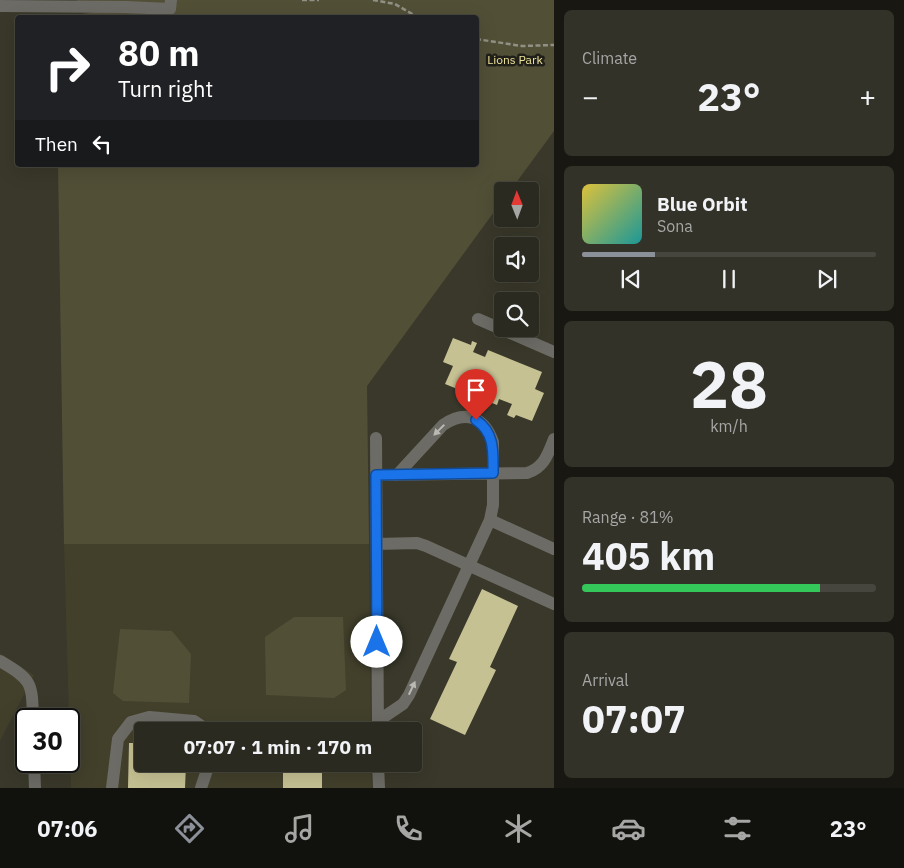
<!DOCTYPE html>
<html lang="en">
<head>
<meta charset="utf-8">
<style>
  :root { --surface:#2b2a20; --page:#333229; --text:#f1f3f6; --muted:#a6a7a5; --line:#47463e; --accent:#8c9099 }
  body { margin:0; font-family:"IBM Plex Sans",sans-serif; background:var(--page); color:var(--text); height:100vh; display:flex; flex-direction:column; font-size:19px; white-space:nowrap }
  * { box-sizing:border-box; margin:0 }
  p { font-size:16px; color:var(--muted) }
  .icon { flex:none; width:28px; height:28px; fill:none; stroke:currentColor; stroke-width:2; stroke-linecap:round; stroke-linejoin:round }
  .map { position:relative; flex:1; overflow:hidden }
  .drawer { display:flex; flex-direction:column; gap:10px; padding:10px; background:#181712; width:350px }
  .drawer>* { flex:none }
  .guide { position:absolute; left:15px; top:15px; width:464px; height:152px; border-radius:5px; box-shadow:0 5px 20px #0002,0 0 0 1px var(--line); background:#202124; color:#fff; overflow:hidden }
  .needle { width:32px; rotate:359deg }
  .buttons { position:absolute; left:494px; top:182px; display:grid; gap:10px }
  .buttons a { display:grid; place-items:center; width:45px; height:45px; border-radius:5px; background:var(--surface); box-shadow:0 5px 20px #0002,0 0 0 1px var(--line); font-size:25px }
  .speed { position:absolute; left:15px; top:708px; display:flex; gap:10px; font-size:25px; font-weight:700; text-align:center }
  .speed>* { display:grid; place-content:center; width:65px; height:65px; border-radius:50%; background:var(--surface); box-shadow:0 5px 20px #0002,0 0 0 1px var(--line); line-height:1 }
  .speed .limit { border:2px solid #111; border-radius:8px; background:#fff; color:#111 }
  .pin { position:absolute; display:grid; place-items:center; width:42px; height:42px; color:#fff; margin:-51px -21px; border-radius:50% 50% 50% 0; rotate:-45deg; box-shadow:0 0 5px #0007 }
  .pin .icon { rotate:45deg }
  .me { position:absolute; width:55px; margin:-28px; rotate:0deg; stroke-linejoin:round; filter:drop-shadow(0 0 4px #0008) }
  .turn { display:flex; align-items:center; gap:18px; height:105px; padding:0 20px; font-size:22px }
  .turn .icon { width:65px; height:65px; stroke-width:2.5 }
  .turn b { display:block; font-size:35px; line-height:42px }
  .then { display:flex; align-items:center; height:48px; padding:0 20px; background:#0003; gap:10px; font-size:19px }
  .big { font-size:38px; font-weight:700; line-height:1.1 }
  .drawer .tile { flex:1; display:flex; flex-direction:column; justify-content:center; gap:8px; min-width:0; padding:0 18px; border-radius:8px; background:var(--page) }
  .drawer .dial { align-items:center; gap:0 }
  .dial b { font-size:65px; line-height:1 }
  .song { display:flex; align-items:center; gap:15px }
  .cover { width:60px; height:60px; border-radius:8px; background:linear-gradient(135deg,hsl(50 70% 55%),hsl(180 70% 35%)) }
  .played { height:5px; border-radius:2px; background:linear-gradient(90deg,var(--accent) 25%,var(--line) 25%) }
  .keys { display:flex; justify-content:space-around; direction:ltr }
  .heat { display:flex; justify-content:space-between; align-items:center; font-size:28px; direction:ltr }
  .charge { height:8px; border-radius:4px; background:linear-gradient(90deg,#34c759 81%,var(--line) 0) }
  .trip { position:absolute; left:134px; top:722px; width:288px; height:50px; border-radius:5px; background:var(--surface); box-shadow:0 5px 20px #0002,0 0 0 1px var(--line); font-weight:700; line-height:50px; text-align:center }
  .tabs { display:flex; height:80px; justify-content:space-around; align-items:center; background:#11110d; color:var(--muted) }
  .tabs .icon { width:35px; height:35px }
  .tabs .selected { color:var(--accent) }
  .tabs b { font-size:22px; color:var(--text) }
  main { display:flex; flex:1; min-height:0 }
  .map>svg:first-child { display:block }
  .built { fill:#42402b }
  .green { fill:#524f37 }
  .building { fill:#c6c193 }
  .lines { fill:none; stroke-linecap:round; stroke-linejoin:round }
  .path { stroke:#919085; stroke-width:2.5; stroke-dasharray:5 2.5; stroke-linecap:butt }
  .minor { stroke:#6c6b65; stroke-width:12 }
  .oneway { fill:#bab9b2 }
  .route-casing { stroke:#114b97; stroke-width:12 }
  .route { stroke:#1a73e8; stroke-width:9 }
  .labels { text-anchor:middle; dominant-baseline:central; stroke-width:5; stroke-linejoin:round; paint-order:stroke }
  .park-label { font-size:12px; fill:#ece39b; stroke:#201f19 }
</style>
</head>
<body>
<main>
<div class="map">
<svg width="554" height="788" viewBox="0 0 554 788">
  <rect width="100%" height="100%" fill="#39382a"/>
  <!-- built -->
  <path class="built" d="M 64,544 L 369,544 L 371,731 L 142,731 L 142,764 L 371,764 L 372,788 L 71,788 Z
    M 0,653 L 34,675 L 0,741 Z"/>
  <!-- green -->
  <path class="green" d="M 77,0 L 554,0 L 554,131 L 510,191 L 502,191 L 502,201 L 367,386 L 369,544 L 64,544 L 58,165 L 476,165 L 476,18 L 55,18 L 95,12 L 74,6 Z
    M 294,617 L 343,617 L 346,690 L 334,698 L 266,695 L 265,637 Z
    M 120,629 L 172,631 L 191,654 L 189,703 L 123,701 L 113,693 Z"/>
  <!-- building -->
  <path class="building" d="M 453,338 L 471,345 L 472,341 L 477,343 L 473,352 L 485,357 L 488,350 L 542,372 L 535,389 L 544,393 L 532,421 L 516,415 L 514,418 L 507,415 L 512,404 L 499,399 L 497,405 L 445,384 L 453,366 L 443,362 Z
    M 482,589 L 518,606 L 490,667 L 496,670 L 465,735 L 430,719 L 457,662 L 449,659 Z
    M 284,723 L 322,723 L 322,731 L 283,731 Z
    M 145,726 L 186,727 L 186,731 L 145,731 Z
    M 129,743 L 142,743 L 142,764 L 186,764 L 185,788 L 128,788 Z
    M 283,764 L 322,764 L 322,788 L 283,788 Z"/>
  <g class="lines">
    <!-- path -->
    <path class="path" d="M 302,0 L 319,0
      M 373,0 L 395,4 L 419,18
      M 476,39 L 522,46 L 554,45"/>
    <!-- minor -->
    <path class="minor" d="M 0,6 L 126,7 L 170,9 L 171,0
      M 478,319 L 554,352
      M 376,438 L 378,731
      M 376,475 L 527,473 C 544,468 548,454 554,439
      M 490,520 L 554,549
      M 377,544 L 417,543 L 426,546 L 554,604
      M 0,661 C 32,680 32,682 33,719
      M 378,721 L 403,704 L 409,695 L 490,520 L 493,505 L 493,442 C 484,416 465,410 443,425 L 397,475
      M 34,761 L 35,788
      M 378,764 L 379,788
      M 112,788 L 118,739 L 131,722 L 149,717 L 194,721 L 209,731
      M 201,788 L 209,764"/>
  </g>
  <!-- one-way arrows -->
  <defs><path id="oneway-solid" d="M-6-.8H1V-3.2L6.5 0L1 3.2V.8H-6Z" transform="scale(1.25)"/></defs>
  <g class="oneway">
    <use href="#oneway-solid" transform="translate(439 430) rotate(135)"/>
    <use href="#oneway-solid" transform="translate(412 688) rotate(-65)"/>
  </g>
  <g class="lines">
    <!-- route casing -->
    <g class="route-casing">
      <path id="route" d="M 377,642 L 376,475 L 493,473 C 493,452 495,433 476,420"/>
    </g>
    <!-- route -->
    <use href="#route" class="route"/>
  </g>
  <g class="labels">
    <!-- park labels -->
    <g class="park-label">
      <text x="515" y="59">Lions Park</text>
    </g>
  </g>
</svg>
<div class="buttons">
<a><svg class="needle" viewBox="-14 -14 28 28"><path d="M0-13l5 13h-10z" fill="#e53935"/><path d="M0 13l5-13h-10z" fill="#a6a7a5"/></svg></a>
<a><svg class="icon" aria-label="sound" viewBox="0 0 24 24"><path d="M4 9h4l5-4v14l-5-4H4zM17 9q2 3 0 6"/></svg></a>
<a><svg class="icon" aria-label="search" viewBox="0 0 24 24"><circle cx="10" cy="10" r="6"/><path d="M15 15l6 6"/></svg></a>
</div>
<div class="speed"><div class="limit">30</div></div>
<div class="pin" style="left:476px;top:420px;background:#d93025"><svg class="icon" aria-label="arrive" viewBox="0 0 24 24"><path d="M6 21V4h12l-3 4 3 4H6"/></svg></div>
<svg class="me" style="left:377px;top:642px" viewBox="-20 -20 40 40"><circle r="19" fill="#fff"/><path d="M0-13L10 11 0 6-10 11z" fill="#1a73e8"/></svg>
<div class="trip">07:07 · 1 min · 170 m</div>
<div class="guide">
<div class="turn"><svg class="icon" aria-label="right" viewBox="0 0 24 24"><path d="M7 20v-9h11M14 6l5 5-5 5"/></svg><div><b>80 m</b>Turn right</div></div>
<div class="then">Then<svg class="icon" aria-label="left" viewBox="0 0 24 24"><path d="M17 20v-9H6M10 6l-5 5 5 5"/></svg></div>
</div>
</div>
<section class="drawer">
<div class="tile"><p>Climate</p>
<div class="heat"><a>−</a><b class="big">23°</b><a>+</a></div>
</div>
<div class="tile">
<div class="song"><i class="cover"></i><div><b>Blue Orbit</b><p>Sona</p></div></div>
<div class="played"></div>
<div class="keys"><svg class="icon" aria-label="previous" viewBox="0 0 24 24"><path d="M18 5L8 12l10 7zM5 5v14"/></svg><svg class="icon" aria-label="pause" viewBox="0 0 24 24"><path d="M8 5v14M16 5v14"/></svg><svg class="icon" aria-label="next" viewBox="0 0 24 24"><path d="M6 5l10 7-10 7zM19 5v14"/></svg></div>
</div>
<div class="tile dial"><b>28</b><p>km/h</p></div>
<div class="tile"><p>Range · 81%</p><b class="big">405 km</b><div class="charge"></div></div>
<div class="tile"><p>Arrival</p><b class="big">07:07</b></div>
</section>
</main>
<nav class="tabs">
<b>07:06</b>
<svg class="icon selected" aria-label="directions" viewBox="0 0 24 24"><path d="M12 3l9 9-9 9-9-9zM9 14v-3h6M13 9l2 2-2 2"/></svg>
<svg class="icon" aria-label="music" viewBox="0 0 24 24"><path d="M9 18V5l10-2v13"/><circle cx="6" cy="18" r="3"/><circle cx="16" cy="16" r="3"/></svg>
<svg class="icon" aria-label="phone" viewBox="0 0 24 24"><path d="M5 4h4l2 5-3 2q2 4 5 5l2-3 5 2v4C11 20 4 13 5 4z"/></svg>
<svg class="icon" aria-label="climate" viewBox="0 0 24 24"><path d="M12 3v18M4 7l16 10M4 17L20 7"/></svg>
<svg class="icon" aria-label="car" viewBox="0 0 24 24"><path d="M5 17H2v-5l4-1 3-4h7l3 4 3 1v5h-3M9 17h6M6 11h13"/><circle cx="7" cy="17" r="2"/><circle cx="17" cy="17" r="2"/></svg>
<svg class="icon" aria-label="filters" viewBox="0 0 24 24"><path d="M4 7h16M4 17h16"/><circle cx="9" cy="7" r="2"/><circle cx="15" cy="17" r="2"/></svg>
<b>23°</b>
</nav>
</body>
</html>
